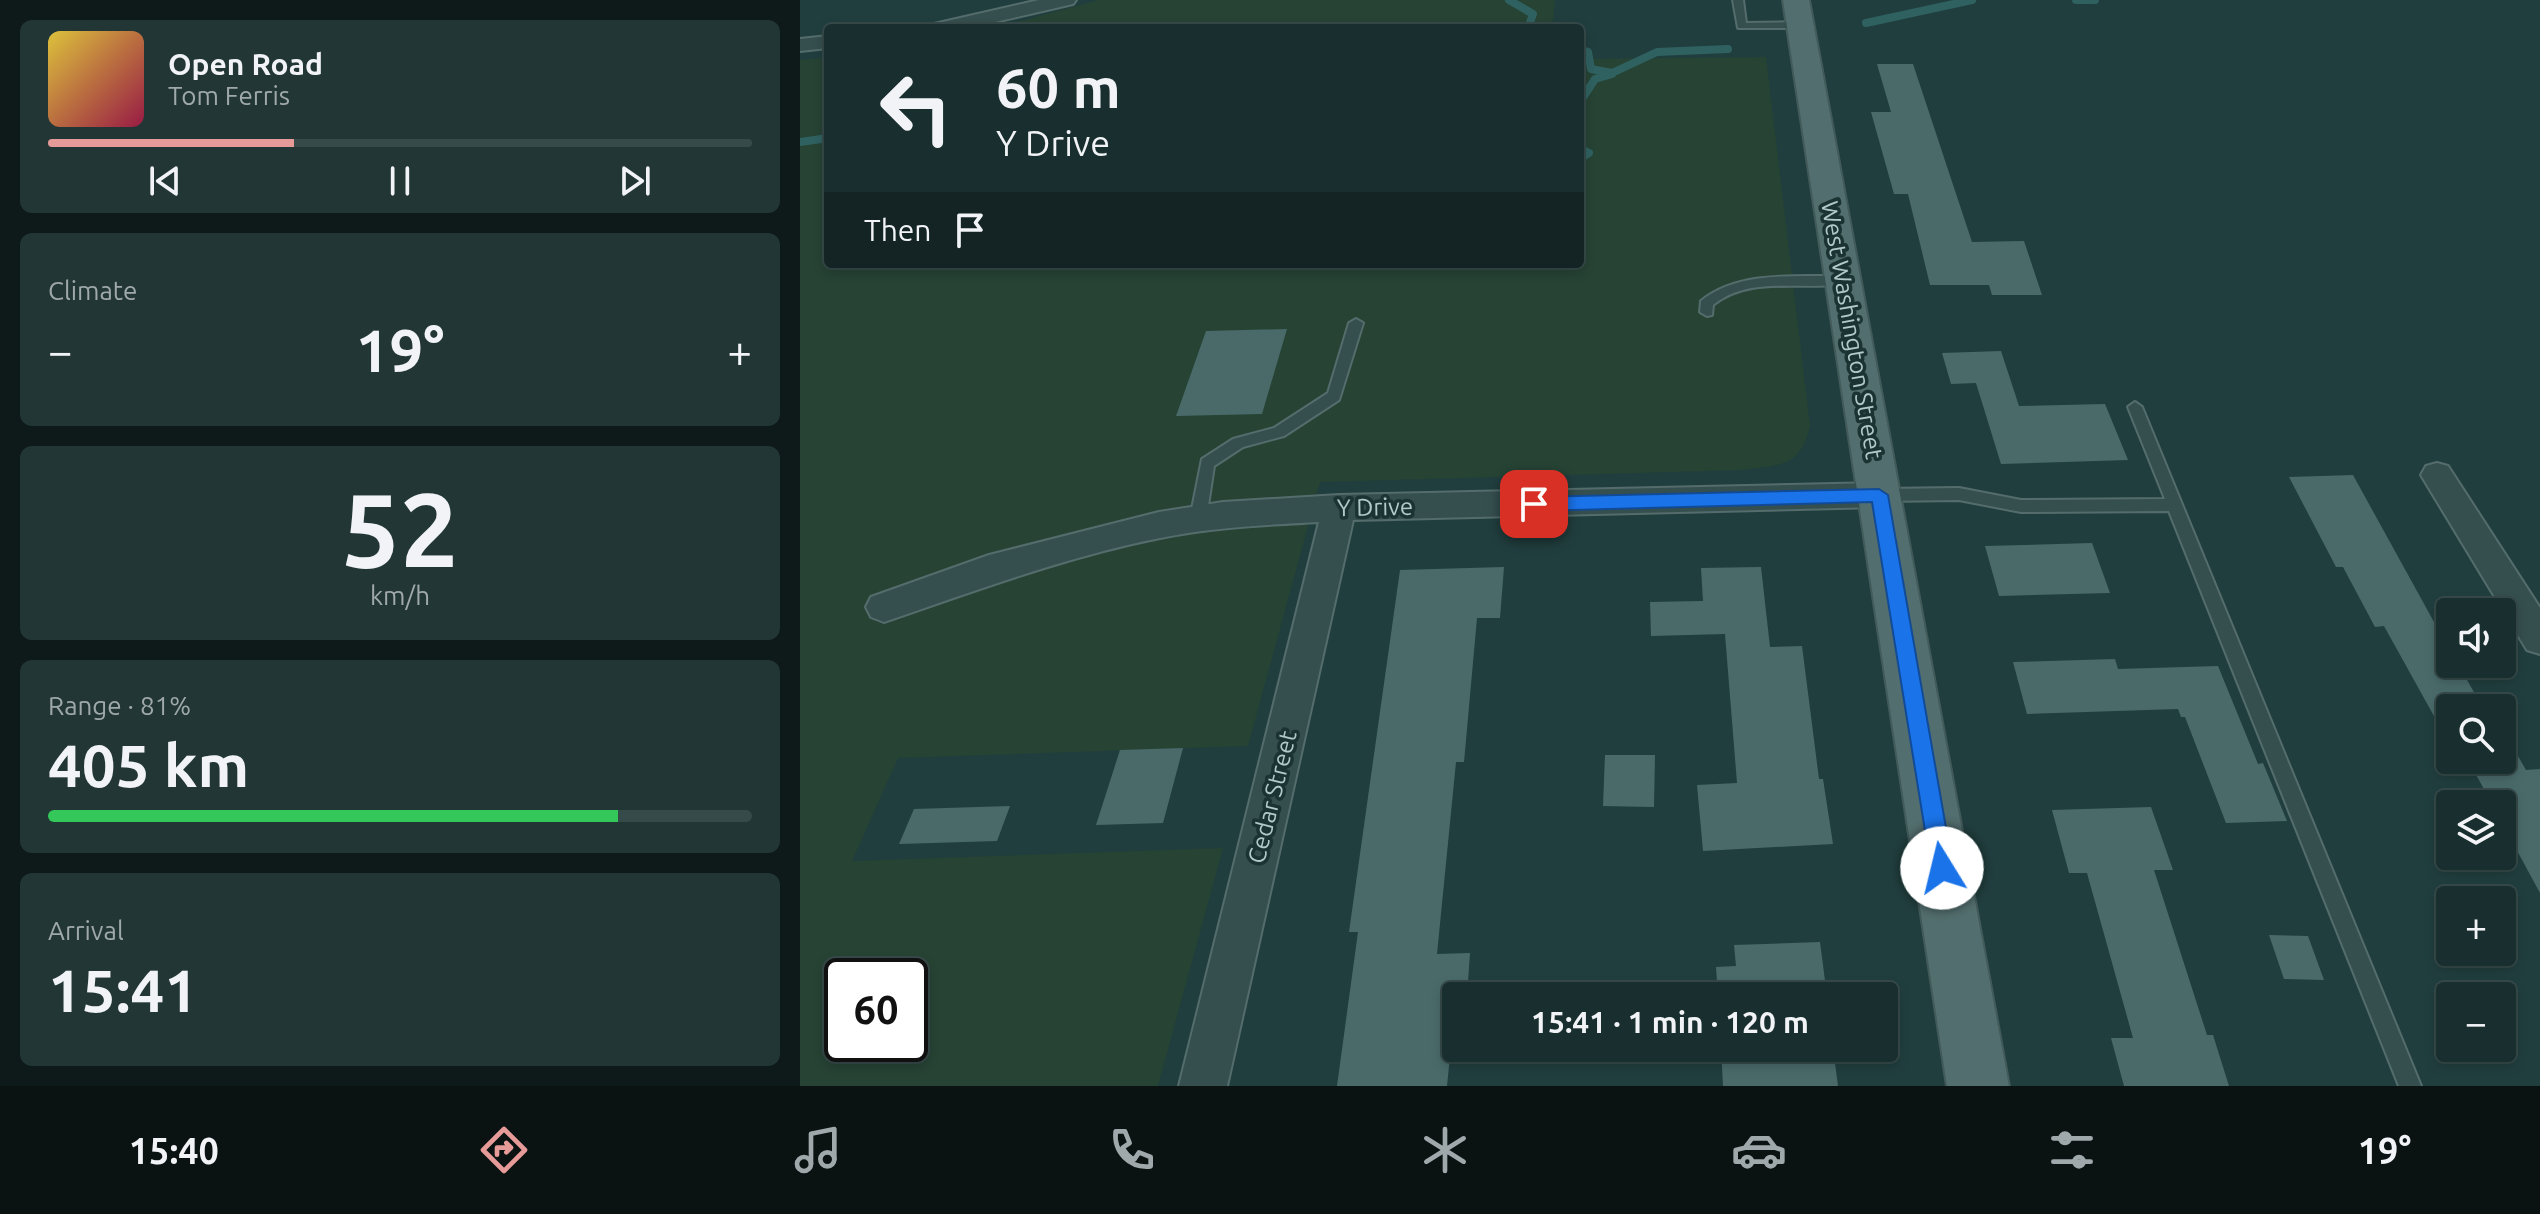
<!DOCTYPE html>
<html lang="en">
<head>
<meta charset="utf-8">
<style>
  :root { --surface:#192e2e; --page:#223636; --text:#f1f3f6; --muted:#9fa8aa; --line:#374a4a; --accent:#e69b98 }
  body { margin:0; font-family:Ubuntu,sans-serif; background:var(--page); color:var(--text); height:100vh; display:flex; flex-direction:column; font-size:30px; white-space:nowrap }
  * { box-sizing:border-box; margin:0 }
  p { font-size:26px; color:var(--muted) }
  .icon { flex:none; width:44px; height:44px; fill:none; stroke:currentColor; stroke-width:2; stroke-linecap:round; stroke-linejoin:round }
  .map { position:relative; flex:1; overflow:hidden }
  .drawer { display:flex; flex-direction:column; gap:20px; padding:20px; background:#0e1919; width:800px }
  .drawer>* { flex:none }
  .top-card { position:absolute; left:24px; top:24px; width:760px; height:244px; border-radius:8px; box-shadow:0 4px 12px #0003,0 0 0 2px var(--line); background:#192e2e; color:var(--text); overflow:hidden }
  .buttons { position:absolute; left:1636px; top:598px; display:grid; gap:16px }
  .buttons a { display:grid; place-items:center; width:80px; height:80px; border-radius:8px; background:var(--surface); box-shadow:0 4px 12px #0003,0 0 0 2px var(--line); font-size:40px }
  .speed { position:absolute; left:24px; top:958px; display:flex; gap:16px; font-size:40px; font-weight:700; text-align:center }
  .speed>* { display:grid; place-content:center; width:104px; height:104px; border-radius:50%; background:var(--surface); box-shadow:0 4px 12px #0003,0 0 0 2px var(--line); line-height:1 }
  .speed .limit { border:4px solid #111; border-radius:12px; background:#fff; color:#111 }
  .pin { position:absolute; display:grid; place-items:center; width:68px; height:68px; color:#fff; margin:-34px; border-radius:16px; box-shadow:0 4px 12px #0006 }
  .me { position:absolute; width:88px; margin:-44px; rotate:351deg; stroke-linejoin:round; filter:drop-shadow(0 0 6px #0008) }
  .turn { display:flex; align-items:center; gap:28px; height:168px; padding:0 40px; font-size:36px }
  .turn .icon { width:104px; height:104px; stroke-width:2.5 }
  .turn b { display:block; font-size:56px; line-height:68px }
  .then { display:flex; align-items:center; height:76px; padding:0 40px; background:#0003; gap:16px; font-size:30px }
  .big { font-size:60px; font-weight:700; line-height:1.1 }
  .drawer .card { flex:1; display:flex; flex-direction:column; justify-content:center; gap:12px; min-width:0; padding:0 28px; border-radius:12px; background:var(--page) }
  .drawer .dial { align-items:center; gap:0 }
  .dial b { font-size:104px; line-height:1 }
  .song { display:flex; align-items:center; gap:24px }
  .cover { width:96px; height:96px; border-radius:12px; background:linear-gradient(135deg,hsl(50 70% 55%),hsl(340 70% 35%)) }
  .played { height:8px; border-radius:4px; background:linear-gradient(90deg,var(--accent) 35%,var(--line) 35%) }
  .keys { display:flex; justify-content:space-around; direction:ltr }
  .heat { display:flex; justify-content:space-between; align-items:center; font-size:44px; direction:ltr }
  .charge { height:12px; border-radius:6px; background:linear-gradient(90deg,#34c759 81%,var(--line) 0) }
  .trip { position:absolute; left:642px; top:982px; width:456px; height:80px; border-radius:8px; background:var(--surface); box-shadow:0 4px 12px #0003,0 0 0 2px var(--line); font-weight:700; line-height:80px; text-align:center }
  .dock { display:flex; height:128px; justify-content:space-around; align-items:center; background:#0a1212; color:var(--muted) }
  .dock .icon { width:56px; height:56px }
  .dock .on { color:var(--accent) }
  .dock b { font-size:36px; color:var(--text) }
  main { display:flex; flex:1; min-height:0 }
  .map>svg:first-child { display:block }
  .green { fill:#264334; fill-rule:evenodd }
  .lines { fill:none; stroke-linecap:round; stroke-linejoin:round }
  .stream { stroke:#2f6160; stroke-width:8 }
  .building { fill:#4a6a6a }
  .service-casing { stroke:#546c6c; stroke-width:4 }
  .minor-casing { stroke:#546c6c; stroke-width:4 }
  .primary-casing { stroke:#425a5a; stroke-width:4 }
  .service { fill:#354e4e; fill-rule:evenodd }
  .minor { fill:#354e4e; fill-rule:evenodd }
  .primary { fill:#536e6e; fill-rule:evenodd }
  .route { fill:#1a73e8; stroke:#114b97; stroke-width:2 }
  .labels { text-anchor:middle; dominant-baseline:central; stroke-width:7; stroke-linejoin:round; paint-order:stroke }
  .street-label { font-size:24px; fill:#b1c9ca; stroke:#1b3333 }
</style>
</head>
<body>
<main>
<section class="drawer">
<div class="card">
<div class="song"><i class="cover"></i><div><b>Open Road</b><p>Tom Ferris</p></div></div>
<div class="played"></div>
<div class="keys"><svg class="icon" aria-label="previous" viewBox="0 0 24 24"><path d="M18 5L8 12l10 7zM5 5v14"/></svg><svg class="icon" aria-label="pause" viewBox="0 0 24 24"><path d="M8 5v14M16 5v14"/></svg><svg class="icon" aria-label="next" viewBox="0 0 24 24"><path d="M6 5l10 7-10 7zM19 5v14"/></svg></div>
</div>
<div class="card"><p>Climate</p>
<div class="heat"><a>−</a><b class="big">19°</b><a>+</a></div>
</div>
<div class="card dial"><b>52</b><p>km/h</p></div>
<div class="card"><p>Range · 81%</p><b class="big">405 km</b><div class="charge"></div></div>
<div class="card"><p>Arrival</p><b class="big">15:41</b></div>
</section>
<div class="map">
<svg width="1740" height="1086" viewBox="0 0 1740 1086">
  <rect width="100%" height="100%" fill="#213e3e"/>
  <!-- green -->
  <path class="green" d="M 299,0 L 755,0 L 752,28 L 194,28 Z
    M 28,57 L 28,264 L 780,264 L 780,59 L 966,57 L 1010,426 C 1000,468 980,465 942,470 L 520,482 L 448,746 L 98,758 L 52,861 L 423,848 L 358,1086 L 0,1086 L 0,60 ZM 42,976 L 110,976 L 110,1044 L 42,1044 Z"/>
  <g class="lines">
    <!-- stream -->
    <path class="stream" d="M 709,0 L 733,14 L 728,28
      M 1276,0 L 1295,0
      M 1066,23 L 1172,0
      M 780,50 L 788,52 L 791,69 L 812,73 L 857,52 L 928,49
      M 780,102 L 795,79 L 812,74
      M 0,142 L 28,138
      M 780,149 L 789,153 L 780,159"/>
  </g>
  <!-- building -->
  <path class="building" d="M 1077,64 L 1113,64 L 1172,242 L 1224,241 L 1242,295 L 1192,295 L 1189,285 L 1130,285 L 1108,194 L 1094,194 L 1071,112 L 1091,112 Z
    M 487,329 L 462,414 L 376,416 L 406,331 Z
    M 1201,351 L 1219,406 L 1305,404 L 1328,460 L 1201,464 L 1176,383 L 1151,384 L 1142,353 Z
    M 1553,475 L 1650,651 L 1650,664 L 1658,664 L 1683,708 L 1650,708 L 1650,745 L 1584,626 L 1575,627 L 1543,567 L 1536,567 L 1489,477 Z
    M 1292,543 L 1310,593 L 1199,596 L 1185,546 Z
    M 704,567 L 700,618 L 677,618 L 664,762 L 656,762 L 637,954 L 670,953 L 667,996 L 656,996 L 647,1086 L 537,1086 L 558,932 L 549,932 L 600,570 Z
    M 961,567 L 970,647 L 1002,646 L 1019,779 L 1023,779 L 1033,844 L 903,851 L 897,785 L 937,783 L 925,634 L 851,636 L 850,602 L 903,601 L 901,568 Z
    M 1315,659 L 1318,669 L 1418,666 L 1458,764 L 1463,763 L 1487,821 L 1426,823 L 1385,717 L 1381,717 L 1378,709 L 1227,714 L 1213,662 Z
    M 1702,728 L 1726,770 L 1740,769 L 1740,893 L 1702,823 L 1702,804 L 1692,804 L 1668,760 L 1702,760 Z
    M 383,748 L 363,823 L 296,825 L 320,750 Z
    M 805,755 L 855,755 L 854,807 L 803,806 Z
    M 210,806 L 197,841 L 99,844 L 114,809 Z
    M 1351,807 L 1373,870 L 1354,870 L 1407,1035 L 1413,1035 L 1429,1086 L 1324,1086 L 1311,1038 L 1333,1038 L 1287,873 L 1269,873 L 1252,810 Z
    M 1469,935 L 1508,936 L 1524,980 L 1484,979 Z
    M 1020,942 L 1027,996 L 918,996 L 916,967 L 936,966 L 934,945 Z
    M 921,1048 L 1033,1048 L 1038,1086 L 923,1086 Z"/>
  <g class="lines">
    <!-- service casing -->
    <g class="service-casing">
      <path id="service" d="M 933,0 L 943,0 L 946,23 L 1001,22 L 1006,25 L 1001,28 L 938,28 Z
        M 1043,276 L 1049,280 L 1048,283 C 1004,292 951,274 913,305 L 912,315 L 907,316 L 900,312 L 901,301 C 939,270 997,277 1043,276 Z
        M 556,319 L 563,323 L 539,400 L 484,436 L 443,447 L 414,466 L 406,519 L 404,523 L 392,523 L 390,519 L 402,459 L 433,439 L 474,428 L 528,393 L 549,323 Z
        M 1335,402 L 1342,407 L 1621,1086 L 1599,1086 L 1369,511 L 1221,512 L 1159,500 L 1081,501 L 1073,495 L 1081,489 L 1159,488 L 1221,500 L 1365,499 L 1328,407 Z"/>
    </g>
    <!-- minor casing -->
    <g class="minor-casing">
      <path id="minor" d="M 239,0 L 276,0 L 273,4 L 169,28 L 130,28 L 134,24 Z
        M 28,36 L 28,48 L 0,51 L 0,39 Z
        M 1637,463 L 1648,466 L 1740,608 L 1740,654 L 1727,650 L 1621,475 L 1626,466 Z
        M 1079,483 L 1091,486 L 1095,495 L 1091,504 L 1079,507 L 553,520 L 427,1086 L 379,1086 L 519,522 C 466,525 413,527 360,538 C 265,557 175,591 84,622 L 71,617 L 66,607 L 71,597 L 189,555 L 359,512 L 423,502 L 539,495 Z"/>
    </g>
    <!-- primary casing -->
    <g class="primary-casing">
      <path id="primary" d="M 983,0 L 1009,0 L 1209,1086 L 1147,1086 Z"/>
    </g>
    <!-- service -->
    <use href="#service" class="service"/>
    <!-- minor -->
    <use href="#minor" class="minor"/>
    <!-- primary -->
    <use href="#primary" class="primary"/>
  </g>
  <!-- route -->
  <path class="route" d="M 1079,489 L 1088,495 L 1153,868 L 1150,876 L 1142,879 L 1134,876 L 1131,868 L 1072,502 L 734,511 L 725,504 L 734,497 Z"/>
  <g class="labels">
    <!-- street labels -->
    <g class="street-label">
      <text transform="translate(1052 330) rotate(80)">West Washington Street</text>
      <text transform="translate(575 507) rotate(-1)">Y Drive</text>
      <text transform="translate(472 797) rotate(-76)">Cedar Street</text>
    </g>
  </g>
</svg>
<div class="buttons">
<a><svg class="icon" aria-label="sound" viewBox="0 0 24 24"><path d="M4 9h4l5-4v14l-5-4H4zM17 9q2 3 0 6"/></svg></a>
<a><svg class="icon" aria-label="search" viewBox="0 0 24 24"><circle cx="10" cy="10" r="6"/><path d="M15 15l6 6"/></svg></a>
<a><svg class="icon" aria-label="layers" viewBox="0 0 24 24"><path d="M12 4l9 5-9 5-9-5zM3 14l9 5 9-5"/></svg></a>
<a>+</a>
<a>−</a>
</div>
<div class="speed"><div class="limit">60</div></div>
<div class="pin" style="left:734px;top:504px;background:#d93025"><svg class="icon" aria-label="arrive" viewBox="0 0 24 24"><path d="M6 21V4h12l-3 4 3 4H6"/></svg></div>
<svg class="me" style="left:1142px;top:868px" viewBox="-20 -20 40 40"><circle r="19" fill="#fff"/><path d="M0-13L10 11 0 6-10 11z" fill="#1a73e8"/></svg>
<div class="trip">15:41 · 1 min · 120 m</div>
<div class="top-card">
<div class="turn"><svg class="icon" aria-label="left" viewBox="0 0 24 24"><path d="M17 20v-9H6M10 6l-5 5 5 5"/></svg><div><b>60 m</b>Y Drive</div></div>
<div class="then">Then<svg class="icon" aria-label="arrive" viewBox="0 0 24 24"><path d="M6 21V4h12l-3 4 3 4H6"/></svg></div>
</div>
</div>
</main>
<nav class="dock">
<b>15:40</b>
<svg class="icon on" aria-label="directions" viewBox="0 0 24 24"><path d="M12 3l9 9-9 9-9-9zM9 14v-3h6M13 9l2 2-2 2"/></svg>
<svg class="icon" aria-label="music" viewBox="0 0 24 24"><path d="M9 18V5l10-2v13"/><circle cx="6" cy="18" r="3"/><circle cx="16" cy="16" r="3"/></svg>
<svg class="icon" aria-label="phone" viewBox="0 0 24 24"><path d="M5 4h4l2 5-3 2q2 4 5 5l2-3 5 2v4C11 20 4 13 5 4z"/></svg>
<svg class="icon" aria-label="climate" viewBox="0 0 24 24"><path d="M12 3v18M4 7l16 10M4 17L20 7"/></svg>
<svg class="icon" aria-label="car" viewBox="0 0 24 24"><path d="M5 17H2v-5l4-1 3-4h7l3 4 3 1v5h-3M9 17h6M6 11h13"/><circle cx="7" cy="17" r="2"/><circle cx="17" cy="17" r="2"/></svg>
<svg class="icon" aria-label="filters" viewBox="0 0 24 24"><path d="M4 7h16M4 17h16"/><circle cx="9" cy="7" r="2"/><circle cx="15" cy="17" r="2"/></svg>
<b>19°</b>
</nav>
</body>
</html>
